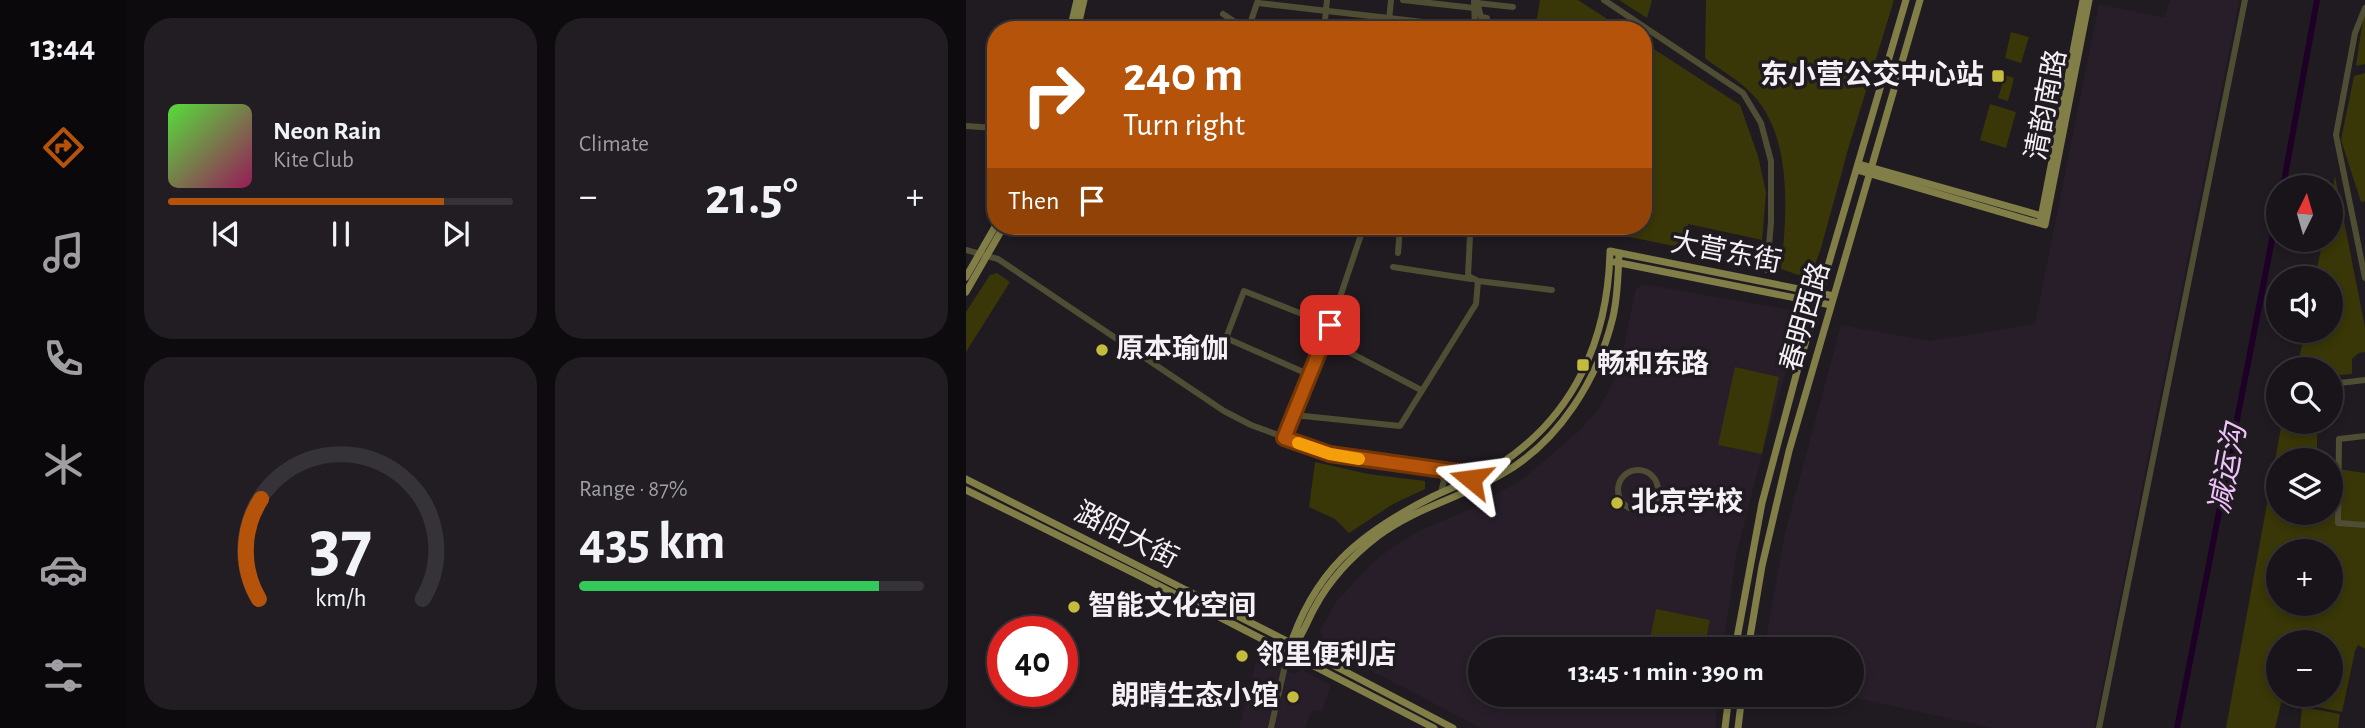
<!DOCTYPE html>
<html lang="en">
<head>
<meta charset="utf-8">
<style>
  :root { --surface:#181419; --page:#211d22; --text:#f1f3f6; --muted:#9f9ea2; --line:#363338; --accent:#b45309 }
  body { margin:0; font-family:"Alegreya Sans","Noto Sans SC",sans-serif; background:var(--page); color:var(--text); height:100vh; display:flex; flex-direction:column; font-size:26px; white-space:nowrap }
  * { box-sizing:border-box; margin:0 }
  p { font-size:23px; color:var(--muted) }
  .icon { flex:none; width:38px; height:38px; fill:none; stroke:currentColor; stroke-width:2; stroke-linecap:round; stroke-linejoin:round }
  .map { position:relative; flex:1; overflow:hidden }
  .drawer { display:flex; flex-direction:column; gap:18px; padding:18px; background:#0d0b0e; width:840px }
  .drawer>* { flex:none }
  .banner { position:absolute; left:21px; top:21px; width:665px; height:214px; border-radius:28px; box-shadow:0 4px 10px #0003,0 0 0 2px var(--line); background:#b45309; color:#fff; overflow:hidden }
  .needle { width:46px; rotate:5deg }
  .fabs { position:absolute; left:1300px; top:175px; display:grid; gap:14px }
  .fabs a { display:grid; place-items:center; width:77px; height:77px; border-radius:50%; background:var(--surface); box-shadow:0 4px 10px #0003,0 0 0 2px var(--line); font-size:35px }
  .speed { position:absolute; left:21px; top:616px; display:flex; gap:14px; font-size:35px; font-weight:700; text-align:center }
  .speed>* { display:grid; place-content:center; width:91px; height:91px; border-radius:50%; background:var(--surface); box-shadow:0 4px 10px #0003,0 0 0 2px var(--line); line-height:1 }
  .speed .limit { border:10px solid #d22; background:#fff; color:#111 }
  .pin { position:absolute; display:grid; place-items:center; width:60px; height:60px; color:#fff; margin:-30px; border-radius:14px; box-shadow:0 4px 10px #0006 }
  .me { position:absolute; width:77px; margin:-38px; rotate:286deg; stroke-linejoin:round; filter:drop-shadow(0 0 5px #0008) }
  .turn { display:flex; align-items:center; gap:24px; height:147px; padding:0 21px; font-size:32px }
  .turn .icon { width:91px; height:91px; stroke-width:2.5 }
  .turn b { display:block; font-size:49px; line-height:60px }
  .then { display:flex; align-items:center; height:66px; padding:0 21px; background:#0003; gap:14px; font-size:26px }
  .big { font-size:52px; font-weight:700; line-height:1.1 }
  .drawer .widget { flex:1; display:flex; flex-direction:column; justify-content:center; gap:10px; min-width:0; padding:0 24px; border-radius:28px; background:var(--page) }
  .drawer .dial { align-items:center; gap:0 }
  .dial svg { height:182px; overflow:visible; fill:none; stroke:var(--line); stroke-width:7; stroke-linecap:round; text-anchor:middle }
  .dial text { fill:var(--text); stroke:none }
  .song { display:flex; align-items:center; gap:21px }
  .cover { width:84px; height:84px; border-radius:10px; background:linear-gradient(135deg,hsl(110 70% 55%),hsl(330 70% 35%)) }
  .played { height:7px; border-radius:4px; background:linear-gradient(90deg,var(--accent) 80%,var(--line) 80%) }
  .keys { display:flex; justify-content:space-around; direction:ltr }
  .heat { display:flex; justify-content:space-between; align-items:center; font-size:38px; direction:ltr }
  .charge { height:10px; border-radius:5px; background:linear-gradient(90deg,#34c759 87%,var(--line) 0) }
  .drawer .tiles { flex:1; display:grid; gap:18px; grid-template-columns:repeat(2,1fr) }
  .trip { position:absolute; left:502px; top:637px; width:396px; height:70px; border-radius:35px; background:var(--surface); box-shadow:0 4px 10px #0003,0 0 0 2px var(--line); font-weight:700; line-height:70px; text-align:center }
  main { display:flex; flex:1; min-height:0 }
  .menu { display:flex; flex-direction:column; width:126px; justify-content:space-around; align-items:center; background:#0a080a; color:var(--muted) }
  .menu .icon { width:49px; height:49px }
  .menu .on { color:var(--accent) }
  .menu b { font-size:32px; color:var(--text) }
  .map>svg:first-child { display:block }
  .built { fill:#271e2a }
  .green { fill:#393607; fill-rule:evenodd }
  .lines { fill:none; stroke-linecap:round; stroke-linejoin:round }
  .canal { stroke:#1e0027; stroke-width:6 }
  .minor { stroke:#4f4e34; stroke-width:6 }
  .major { stroke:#817e47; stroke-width:7 }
  .route-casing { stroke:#753606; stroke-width:18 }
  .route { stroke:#b45309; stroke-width:12 }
  .slow { stroke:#f59e0b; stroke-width:12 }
  .poi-dot { fill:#c4bc3d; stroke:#201b21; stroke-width:2.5 }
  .labels { text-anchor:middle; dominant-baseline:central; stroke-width:7; stroke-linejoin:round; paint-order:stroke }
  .poi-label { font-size:28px; font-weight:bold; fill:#f4f0f5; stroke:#201b21; text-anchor:start }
  .street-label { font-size:28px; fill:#f4f0f5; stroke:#201b21 }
  .water-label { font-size:30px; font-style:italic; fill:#eec0fc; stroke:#201b21 }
</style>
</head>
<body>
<main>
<nav class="menu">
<b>13:44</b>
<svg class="icon on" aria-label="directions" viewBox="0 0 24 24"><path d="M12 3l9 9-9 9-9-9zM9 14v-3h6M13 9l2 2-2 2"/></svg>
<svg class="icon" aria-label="music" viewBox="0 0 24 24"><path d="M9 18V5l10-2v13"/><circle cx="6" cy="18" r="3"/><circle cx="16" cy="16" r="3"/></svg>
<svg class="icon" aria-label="phone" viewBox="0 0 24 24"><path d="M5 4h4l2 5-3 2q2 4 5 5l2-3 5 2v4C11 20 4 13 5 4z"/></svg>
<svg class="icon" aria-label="climate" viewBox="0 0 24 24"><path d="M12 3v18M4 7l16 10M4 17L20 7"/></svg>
<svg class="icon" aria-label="car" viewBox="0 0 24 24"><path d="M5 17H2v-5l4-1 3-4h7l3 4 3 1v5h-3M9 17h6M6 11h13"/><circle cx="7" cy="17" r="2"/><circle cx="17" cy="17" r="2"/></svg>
<svg class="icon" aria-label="filters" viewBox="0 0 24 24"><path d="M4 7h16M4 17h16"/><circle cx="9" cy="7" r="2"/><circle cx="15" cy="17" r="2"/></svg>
</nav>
<section class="drawer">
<div class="tiles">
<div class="widget">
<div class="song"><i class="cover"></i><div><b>Neon Rain</b><p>Kite Club</p></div></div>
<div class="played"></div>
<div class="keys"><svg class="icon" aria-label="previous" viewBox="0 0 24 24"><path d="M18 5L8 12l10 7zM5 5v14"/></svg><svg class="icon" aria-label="pause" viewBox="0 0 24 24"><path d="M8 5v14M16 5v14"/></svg><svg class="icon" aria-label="next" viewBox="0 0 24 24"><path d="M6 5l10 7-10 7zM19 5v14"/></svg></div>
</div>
<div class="widget"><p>Climate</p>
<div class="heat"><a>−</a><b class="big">21.5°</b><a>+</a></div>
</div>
<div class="widget dial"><svg viewBox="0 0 100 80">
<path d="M14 69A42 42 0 1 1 86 69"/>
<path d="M14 69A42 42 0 0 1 15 25" stroke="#b45309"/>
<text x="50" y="56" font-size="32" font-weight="700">37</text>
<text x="50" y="72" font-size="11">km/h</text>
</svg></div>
<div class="widget"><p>Range · 87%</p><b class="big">435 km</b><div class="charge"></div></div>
</div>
</section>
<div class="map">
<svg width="1399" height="728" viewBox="0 0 1399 728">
  <rect width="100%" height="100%" fill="#201b21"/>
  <!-- built -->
  <path class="built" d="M 1204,0 L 1273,0 L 1128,728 L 1027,728 L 877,695 L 886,695 L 886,649 L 798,649 L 819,533 L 875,325 L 964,341 L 1069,324 L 1133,4 L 1199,18 Z
    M 677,284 L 829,311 L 835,321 L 799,443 L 770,555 L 757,649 L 514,649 L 514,695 L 752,695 L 749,728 L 515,728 L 360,647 L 354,630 L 371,601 L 406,563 L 431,544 L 457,529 L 507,508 L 557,479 L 616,428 L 633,408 L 652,374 L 670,289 Z
    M 293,649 L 306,654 L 307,664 L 327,674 L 336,670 L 365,685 L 356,711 L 346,710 L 339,728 L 273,728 Z"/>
  <!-- green -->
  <path class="green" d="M 574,0 L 612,0 L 658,30 L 569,30 Z
    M 653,0 L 686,0 L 681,18 Z
    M 740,0 L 928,0 L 883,146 L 855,248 L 844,279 L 815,269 C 821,215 827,136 786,94 C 773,80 754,70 739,58 Z
    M 1399,5 L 1399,64 L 1390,66 Z
    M 1045,32 L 1063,37 L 1055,63 L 1039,58 Z
    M 677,42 L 774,105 L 792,156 L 800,192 L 796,240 L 722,224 L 718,248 L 639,232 L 638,226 L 677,226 Z
    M 1399,73 L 1399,201 L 1395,202 L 1375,140 L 1388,76 Z
    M 1039,75 L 1048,78 L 1042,101 L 1032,98 Z
    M 1024,104 L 1050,112 L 1040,148 L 1014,140 Z
    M 1369,176 L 1399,327 L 1399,352 L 1393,353 L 1386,359 L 1386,374 L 1365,376 L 1365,369 L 1342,369 L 1341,363 L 1334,363 L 1333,359 L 1339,331 L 1365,331 L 1365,278 L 1349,278 L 1357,240 L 1365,240 L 1365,198 Z
    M 31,273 L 44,282 L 0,352 L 0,312 L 24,275 Z
    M 769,367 L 813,377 L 796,454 L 752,445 Z
    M 1316,422 L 1351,424 L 1351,460 L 1312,460 L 1312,513 L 1365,513 L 1365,468 L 1399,473 L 1399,649 L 1392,645 L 1389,651 L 1376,712 L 1316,700 L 1309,728 L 1260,728 ZM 1312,551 L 1365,551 L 1365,604 L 1312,604 ZM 1312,642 L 1365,642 L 1365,695 L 1312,695 Z
    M 349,462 L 402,474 L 459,481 L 459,489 L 427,504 L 383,533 L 369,519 L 343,507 Z
    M 690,609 L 744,620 L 738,649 L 682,649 Z
    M 1336,707 L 1374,714 L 1372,728 L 1334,728 Z"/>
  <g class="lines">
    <!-- canal -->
    <path class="canal" d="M 1317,187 L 1351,0
      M 1211,728 L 1312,209"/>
    <!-- minor -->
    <path class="minor" d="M 437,0 L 508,8
      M 508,0 L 509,29
      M 638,0 L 777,93 L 795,123 L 805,161 L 805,222 L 801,270
      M 511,2 L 515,17 L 521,18
      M 292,3 L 509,28
      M 511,3 L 547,7
      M 1399,8 L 1389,33 L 1370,135 L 1399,278
      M 257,14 L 272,24 L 273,30
      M 293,26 L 329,30
      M 282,30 L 292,0
      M 358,30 L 361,0
      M 422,30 L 425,0
      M 0,126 L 30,128
      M 421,226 L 434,227 L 432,253
      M 0,250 L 32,259 L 258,411 L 285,425 L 364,454 L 492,472 L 502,475 L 510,487
      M 427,267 L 505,279
      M 512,281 L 586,290
      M 358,339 L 455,390
      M 344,375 L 260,338 L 278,291 L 364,325
      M 1365,384 L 1399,380
      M 328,415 L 434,426 L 510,304 L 512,281 L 502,276 L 504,236
      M 1399,436 L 1373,439 L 1372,523 L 1399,525
      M 318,438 L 370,309 L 398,226
      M 471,469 L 478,480 L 475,493
      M652 490a20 20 0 1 1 40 0a20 20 0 1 1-40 0Z
      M 305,728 L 322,652
      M 1133,728 L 1279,0"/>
    <!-- major -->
    <path class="major" d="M 104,30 L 111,0
      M 111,30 L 118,0
      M 893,164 L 1076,216
      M 891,170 L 1079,225 L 1123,0
      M 1074,223 L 1117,0
      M 649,262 L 865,305
      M 0,277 L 30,225
      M 0,292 L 38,226
      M 0,479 L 325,643 L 487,728
      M 0,490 L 174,576 L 468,728
      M 325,649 C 336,638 341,621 349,607 C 364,579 386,556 412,536 C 449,508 496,497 536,474 C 593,442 632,379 647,317 C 652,295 652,274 653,253
      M 769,649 L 796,503 L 832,368 L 940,0
      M 782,649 L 796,566 L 823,451 L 954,0
      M 322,652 C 347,572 392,534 466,497 C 488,486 513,478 533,465 C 609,415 642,339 644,251 L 868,296
      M 759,728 L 763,695
      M 772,728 L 776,695"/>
  </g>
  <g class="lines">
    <!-- route casing -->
    <g class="route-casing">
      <path id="route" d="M 364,325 L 318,438 L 364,454 L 492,472 L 502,475 L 505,479"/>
    </g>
    <!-- route -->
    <use href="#route" class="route"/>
    <!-- slow -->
    <path class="slow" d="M 332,443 L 364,454 L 393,459"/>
  </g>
  <!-- markers -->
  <g class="poi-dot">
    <rect x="1025" y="69" width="14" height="14" rx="3.5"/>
    <circle cx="136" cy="350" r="7"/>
    <rect x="610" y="358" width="14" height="14" rx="3.5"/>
    <circle cx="651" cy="503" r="7"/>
    <circle cx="108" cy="607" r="7"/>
    <circle cx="276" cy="656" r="7"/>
    <circle cx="327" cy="697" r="7"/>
  </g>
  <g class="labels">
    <!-- poi labels -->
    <g class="poi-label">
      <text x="1018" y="76" text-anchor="end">东小营公交中心站</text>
      <text x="150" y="350">原本瑜伽</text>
      <text x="631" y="365">畅和东路</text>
      <text x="665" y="503">北京学校</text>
      <text x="122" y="607">智能文化空间</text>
      <text x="290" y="656">邻里便利店</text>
      <text x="313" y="697" text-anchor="end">朗晴生态小馆</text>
    </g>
    <!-- street labels -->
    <g class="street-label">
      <text transform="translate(1081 105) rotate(-79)">清韵南路</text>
      <text transform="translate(760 253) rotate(11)">大营东街</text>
      <text transform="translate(840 317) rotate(-74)">春明西路</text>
      <text transform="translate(160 536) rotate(27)">潞阳大街</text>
    </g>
    <!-- water labels -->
    <g class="water-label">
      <text transform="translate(1262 469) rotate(-79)">减运沟</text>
    </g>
  </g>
</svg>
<div class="fabs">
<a><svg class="needle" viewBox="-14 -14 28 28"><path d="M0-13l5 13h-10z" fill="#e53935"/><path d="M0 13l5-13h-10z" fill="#9f9ea2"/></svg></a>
<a><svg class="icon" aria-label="sound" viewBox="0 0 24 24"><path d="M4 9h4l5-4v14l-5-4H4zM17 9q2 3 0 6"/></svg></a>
<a><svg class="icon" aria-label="search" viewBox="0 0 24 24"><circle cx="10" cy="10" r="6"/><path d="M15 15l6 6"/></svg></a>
<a><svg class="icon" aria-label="layers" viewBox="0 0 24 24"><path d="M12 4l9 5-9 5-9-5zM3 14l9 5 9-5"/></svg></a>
<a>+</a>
<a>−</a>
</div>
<div class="speed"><div class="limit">40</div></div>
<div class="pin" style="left:364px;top:325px;background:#d93025"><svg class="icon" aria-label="arrive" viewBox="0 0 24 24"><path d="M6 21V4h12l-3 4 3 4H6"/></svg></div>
<svg class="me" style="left:505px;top:479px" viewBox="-20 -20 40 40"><path d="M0-17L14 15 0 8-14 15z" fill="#b45309" stroke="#fff" stroke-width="4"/></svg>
<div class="trip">13:45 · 1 min · 390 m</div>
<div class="banner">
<div class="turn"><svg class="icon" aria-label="right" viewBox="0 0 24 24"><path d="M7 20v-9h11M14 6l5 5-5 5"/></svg><div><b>240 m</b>Turn right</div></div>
<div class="then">Then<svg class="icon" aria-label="arrive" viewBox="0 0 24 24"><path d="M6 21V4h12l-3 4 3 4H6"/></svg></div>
</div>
</div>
</main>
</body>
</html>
